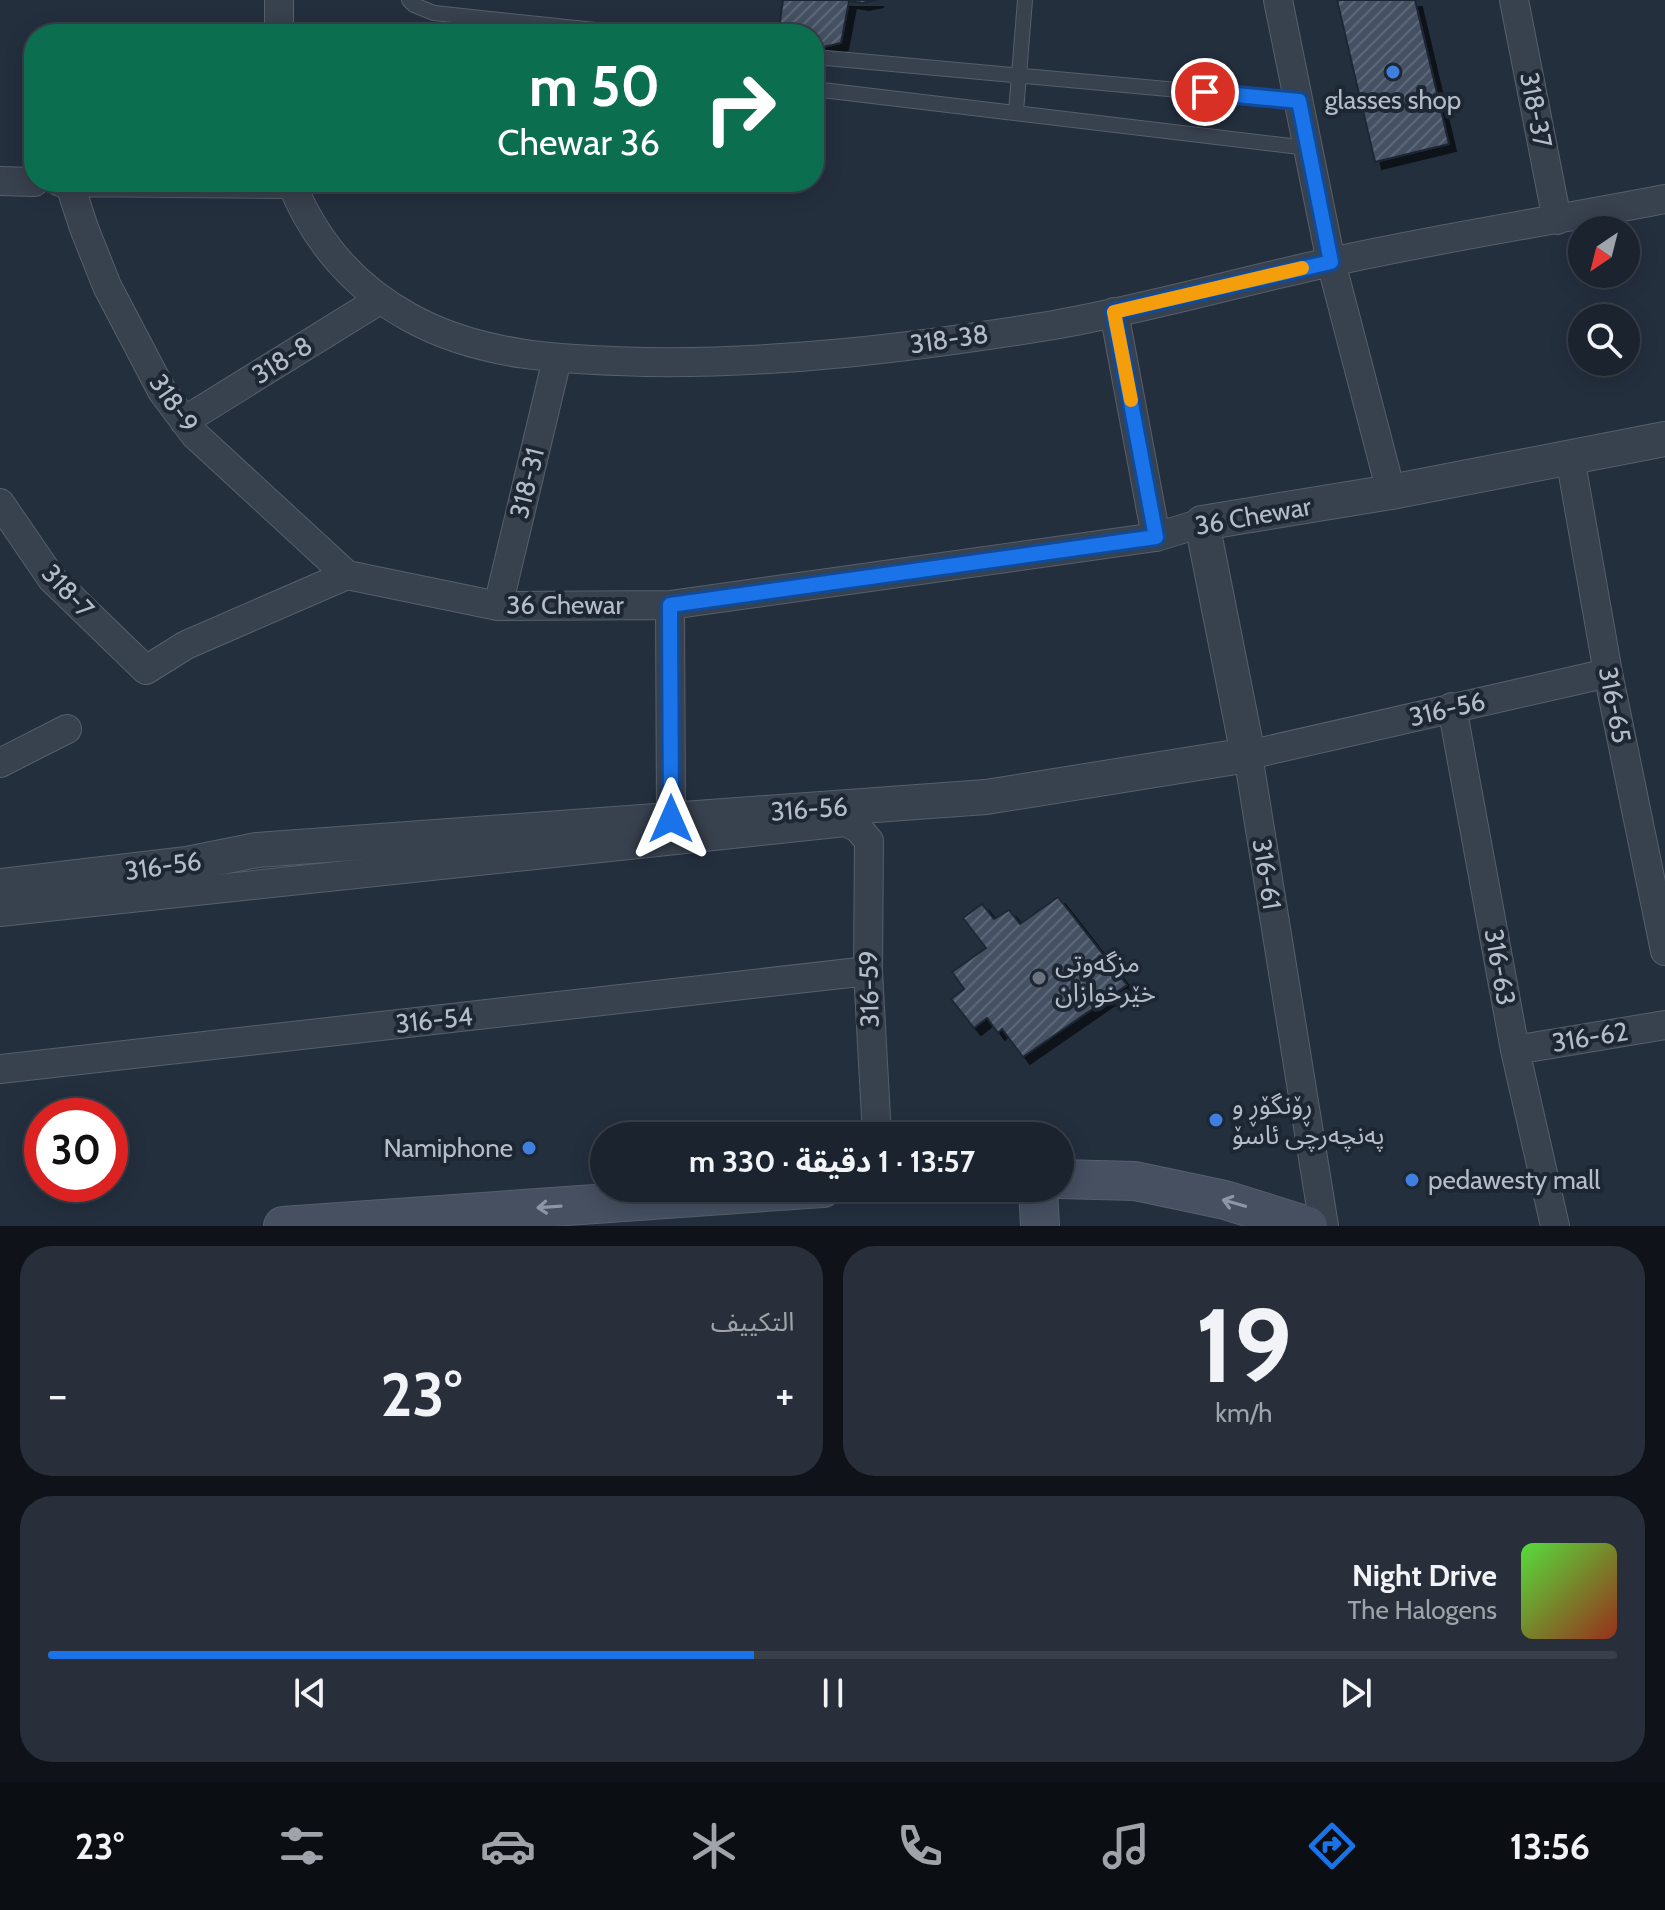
<!DOCTYPE html>
<html lang="ar">
<head>
<meta charset="utf-8">
<style>
  :root { --surface:#1b232e; --page:#282f3a; --text:#f1f3f6; --muted:#a0a4aa; --line:#39404a; --accent:#1a73e8 }
  body { margin:0; font-family:Cabin,"Noto Sans Arabic",sans-serif; background:var(--page); color:var(--text); direction:rtl; height:100vh; display:flex; flex-direction:column; font-size:30px; white-space:nowrap }
  * { box-sizing:border-box; margin:0 }
  p { font-size:26px; color:var(--muted) }
  .icon { flex:none; width:44px; height:44px; fill:none; stroke:currentColor; stroke-width:2; stroke-linecap:round; stroke-linejoin:round }
  .map { position:relative; height:1226px; overflow:hidden; direction:ltr }
  .panel { display:flex; flex-direction:column; gap:20px; padding:20px; background:#0f1319; flex:1 }
  .panel>* { flex:none }
  .top-card { position:absolute; left:24px; top:24px; width:800px; height:168px; border-radius:32px; box-shadow:0 4px 20px #0003,0 0 0 2px var(--line); direction:rtl; background:#0b6e4f; color:#fff; overflow:hidden }
  .needle { width:52px; rotate:215deg }
  .tools { position:absolute; left:1568px; top:216px; display:grid; gap:16px }
  .tools a { display:grid; place-items:center; width:72px; height:72px; border-radius:50%; background:var(--surface); box-shadow:0 4px 20px #0003,0 0 0 2px var(--line); font-size:40px }
  .speed { position:absolute; left:24px; top:1098px; display:flex; gap:16px; font-size:40px; font-weight:700; text-align:center }
  .speed>* { display:grid; place-content:center; width:104px; height:104px; border-radius:50%; background:var(--surface); box-shadow:0 4px 20px #0003,0 0 0 2px var(--line); line-height:1 }
  .speed .limit { border:12px solid #d22; background:#fff; color:#111 }
  .pin { position:absolute; display:grid; place-items:center; width:68px; height:68px; color:#fff; margin:-34px; border:4px solid #fff; border-radius:50%; box-shadow:0 2px 8px #0007 }
  .me { position:absolute; width:88px; margin:-44px; rotate:0deg; stroke-linejoin:round; filter:drop-shadow(0 0 6px #0008) }
  .turn { display:flex; align-items:center; gap:28px; height:168px; padding:0 32px; font-size:36px }
  .turn .icon { width:104px; height:104px; stroke-width:2.5 }
  .turn b { display:block; font-size:56px; line-height:68px }
  .big { font-size:60px; font-weight:700; line-height:1.1 }
  .panel .tile { flex:1; display:flex; flex-direction:column; justify-content:center; gap:12px; min-width:0; padding:0 28px; border-radius:32px; background:var(--page) }
  .panel .dial { align-items:center; gap:0 }
  .dial b { font-size:104px; line-height:1 }
  .song { display:flex; align-items:center; gap:24px }
  .cover { width:96px; height:96px; border-radius:12px; background:linear-gradient(135deg,hsl(110 70% 55%),hsl(10 70% 35%)) }
  .played { height:8px; border-radius:4px; background:linear-gradient(90deg,var(--accent) 45%,var(--line) 45%) }
  .keys { display:flex; justify-content:space-around; direction:ltr }
  .heat { display:flex; justify-content:space-between; align-items:center; font-size:44px; direction:ltr }
  .panel .tiles { flex:1; display:grid; gap:20px; grid-template-columns:1fr 1fr }
  .tile:last-child { grid-column:span 2 }
  .trip { position:absolute; left:590px; top:1122px; width:484px; height:80px; border-radius:40px; background:var(--surface); box-shadow:0 4px 20px #0003,0 0 0 2px var(--line); font-weight:700; line-height:80px; text-align:center; direction:rtl }
  .tabs { display:flex; height:128px; justify-content:space-around; align-items:center; background:#0b0e12; color:var(--muted) }
  .tabs .icon { width:56px; height:56px }
  .tabs .current { color:var(--accent) }
  .tabs b { font-size:36px; color:var(--text) }
  .map>svg:first-child { display:block }
  .building { fill:url(#building-hatch); stroke:#1f2835; stroke-width:2; filter:url(#shadow) }
  .lines { fill:none; stroke-linecap:round; stroke-linejoin:round }
  .service-casing { stroke:#565f6c; stroke-width:16 }
  .minor-casing { stroke:#565f6c; stroke-width:30 }
  .tertiary-casing { stroke:#565f6c; stroke-width:36 }
  .secondary-casing { stroke:#565f6c; stroke-width:40 }
  .service { stroke:#38414e; stroke-width:14 }
  .minor { stroke:#38414e; stroke-width:28 }
  .tertiary { stroke:#38414e; stroke-width:34 }
  .secondary { stroke:#465061; stroke-width:38 }
  .oneway { stroke:#8e96a5 }
  .route-casing { stroke:#114b97; stroke-width:20 }
  .route { stroke:#1a73e8; stroke-width:14 }
  .slow { stroke:#f59e0b; stroke-width:14 }
  .shop-dot { fill:#3f7fe0; stroke:#1d2633; stroke-width:3 }
  .worship-dot { fill:#6b7280; stroke:#1d2633; stroke-width:3 }
  .labels { text-anchor:middle; dominant-baseline:central; stroke-width:8; stroke-linejoin:round; paint-order:stroke }
  .poi-label { font-size:26px; fill:#b4bcc9; stroke:#1d2633; text-anchor:start }
  .street-label { font-size:26px; fill:#b4bcc9; stroke:#1d2633 }
</style>
</head>
<body>
<div class="map">
<svg width="1665" height="1226" viewBox="0 0 1665 1226">
  <defs>
    <pattern id="building-hatch" width="6" height="6" patternUnits="userSpaceOnUse" patternTransform="scale(2)"><rect width="6" height="6" fill="#455162"/><path d="M-1 1l2-2M0 6l6-6M5 7l2-2" fill="none" stroke="#5d6877"/></pattern>
    <filter id="shadow"><feDropShadow dx="7" dy="7" stdDeviation="0" flood-color="#0009"/></filter>
  </defs>
  <rect width="100%" height="100%" fill="#242f3e"/>
  <!-- building -->
  <path class="building" d="M 783,0 L 877,0 L 862,3 L 849,1 L 841,43 L 815,49 L 814,34 L 778,34 Z
    M 1337,0 L 1415,0 L 1449,144 L 1375,162 Z
    M 1058,897 L 1127,985 L 1023,1057 L 1002,1029 L 998,1033 L 987,1018 L 974,1028 L 951,999 L 964,989 L 952,972 L 986,948 L 963,918 L 982,904 L 994,919 L 1009,910 L 1020,924 Z
    M 1058,897 L 1127,985 L 1023,1057 L 1002,1029 L 998,1033 L 987,1018 L 974,1028 L 951,999 L 964,989 L 952,972 L 986,948 L 963,918 L 982,904 L 994,919 L 1009,910 L 1020,924 Z
    M 808,1125 L 834,1126 L 834,1136 L 809,1136 Z"/>
  <g class="lines">
    <!-- service casing -->
    <g class="service-casing">
      <path id="service" d="M 409,0 L 414,5 L 434,13 L 633,34
        M 814,63 L 826,58 L 1299,101
        M 814,89 L 1308,148
        M 1016,112 L 1025,0"/>
    </g>
    <!-- minor casing -->
    <g class="minor-casing">
      <path id="minor" d="M 279,0 L 279,34
        M 1278,0 L 1331,262 L 1391,492
        M 1514,0 L 1557,220
        M 0,181 L 34,182
        M 60,182 L 292,184
        M 69,182 L 84,228 L 107,286 L 162,391 L 195,435 L 347,575
        M 291,182 C 314,240 354,287 409,317 C 480,357 565,360 645,362 C 782,364 918,347 1054,325 C 1145,309 1235,283 1326,263 C 1438,238 1552,221 1665,199
        M 1114,312 L 1156,537
        M 184,421 L 381,299
        M 1570,457 L 1608,673 L 1665,951
        M 0,503 L 52,579 L 146,670 L 186,645 L 347,575 L 498,606 L 670,605 L 1156,537 L 1202,523
        M 670,605 L 671,819
        M 498,606 L 557,359
        M 1452,707 L 1515,1050 L 1555,1226
        M 0,763 L 67,729
        M 0,912 L 845,822 L 858,828 L 869,841 L 868,971 L 877,1136
        M 1515,1050 L 1665,1025
        M 0,1069 L 868,971
        M 1324,1226 L 1248,755 L 1608,673"/>
    </g>
    <!-- tertiary casing -->
    <g class="tertiary-casing">
      <path id="tertiary" d="M 0,886 L 187,864 L 257,850 L 986,797 L 1248,755 L 1202,523 L 1391,492 L 1665,439"/>
    </g>
    <!-- secondary casing -->
    <g class="secondary-casing">
      <path id="secondary" d="M 1060,1179 L 1135,1181 L 1225,1200 L 1308,1226
        M 1038,1188 L 1040,1226
        M 283,1226 L 823,1188"/>
    </g>
    <!-- service -->
    <use href="#service" class="service"/>
    <!-- minor -->
    <use href="#minor" class="minor"/>
    <!-- tertiary -->
    <use href="#tertiary" class="tertiary"/>
    <!-- secondary -->
    <use href="#secondary" class="secondary"/>
  </g>
  <!-- one-way arrows -->
  <defs><path id="oneway-shaft" d="M-6 0H5M1.5-3L5.5 0L1.5 3" fill="none" stroke-width="1.6" stroke-linecap="round" stroke-linejoin="round" transform="scale(2)"/></defs>
  <g class="oneway">
    <use href="#oneway-shaft" transform="translate(1234 1203) rotate(-164)"/>
    <use href="#oneway-shaft" transform="translate(549 1207) rotate(176)"/>
  </g>
  <g class="lines">
    <!-- route casing -->
    <g class="route-casing">
      <path id="route" d="M 671,819 L 670,605 L 1156,537 L 1114,312 L 1331,262 L 1299,101 L 1205,92"/>
    </g>
    <!-- route -->
    <use href="#route" class="route"/>
    <!-- slow -->
    <path class="slow" d="M 1131,400 L 1114,312 L 1302,268"/>
  </g>
  <!-- markers -->
  <g class="shop-dot">
    <circle cx="1393" cy="72" r="8"/>
    <circle cx="1216" cy="1120" r="8"/>
    <circle cx="529" cy="1148" r="8"/>
    <circle cx="1412" cy="1180" r="8"/>
  </g>
  <circle class="worship-dot" cx="1039" cy="978" r="8"/>
  <g class="labels">
    <!-- poi labels -->
    <g class="poi-label">
      <text x="1393" y="100" text-anchor="middle">glasses shop</text>
      <text x="1055" y="963">مزگەوتی<tspan x="1055" dy="30">خێرخوازان</tspan></text>
      <text x="1232" y="1105">ڕۆنگۆڕ و<tspan x="1232" dy="30">پەنچەرچی ئاسۆ</tspan></text>
      <text x="513" y="1148" text-anchor="end">Namiphone</text>
      <text x="1428" y="1180">pedawesty mall</text>
    </g>
    <!-- street labels -->
    <g class="street-label">
      <text transform="translate(1536 110) rotate(79)">318-37</text>
      <text transform="translate(949 339) rotate(-8)">318-38</text>
      <text transform="translate(282 360) rotate(-32)">318-8</text>
      <text transform="translate(174 403) rotate(55)">318-9</text>
      <text transform="translate(527 483) rotate(-76)">318-31</text>
      <text transform="translate(1253 516) rotate(-10)">36 Chewar</text>
      <text transform="translate(68 591) rotate(47)">318-7</text>
      <text x="565" y="605">36 Chewar</text>
      <text transform="translate(1615 705) rotate(79)">316-65</text>
      <text transform="translate(1447 709) rotate(-13)">316-56</text>
      <text transform="translate(809 809) rotate(-4)">316-56</text>
      <text transform="translate(163 866) rotate(-8)">316-56</text>
      <text transform="translate(1267 874) rotate(81)">316-61</text>
      <text transform="translate(1500 967) rotate(80)">316-63</text>
      <text transform="translate(869 989) rotate(-91)">316-59</text>
      <text transform="translate(434 1020) rotate(-6)">316-54</text>
      <text transform="translate(1590 1037) rotate(-9)">316-62</text>
    </g>
  </g>
</svg>
<div class="tools">
<a><svg class="needle" viewBox="-14 -14 28 28"><path d="M0-13l5 13h-10z" fill="#e53935"/><path d="M0 13l5-13h-10z" fill="#a0a4aa"/></svg></a>
<a><svg class="icon" aria-label="search" viewBox="0 0 24 24"><circle cx="10" cy="10" r="6"/><path d="M15 15l6 6"/></svg></a>
</div>
<div class="speed"><div class="limit">30</div></div>
<div class="pin" style="left:1205px;top:92px;background:#d93025"><svg class="icon" aria-label="arrive" viewBox="0 0 24 24"><path d="M6 21V4h12l-3 4 3 4H6"/></svg></div>
<svg class="me" style="left:671px;top:819px" viewBox="-20 -20 40 40"><path d="M0-17L14 15 0 8-14 15z" fill="#1a73e8" stroke="#fff" stroke-width="4"/></svg>
<div class="trip">13:57 · 1 دقيقة · 330 m</div>
<div class="top-card">
<div class="turn"><svg class="icon" aria-label="right" viewBox="0 0 24 24"><path d="M7 20v-9h11M14 6l5 5-5 5"/></svg><div><b>50 m</b>36 Chewar</div></div>
</div>
</div>
<section class="panel">
<div class="tiles">
<div class="tile dial"><b>19</b><p>km/h</p></div>
<div class="tile"><p>التكييف</p>
<div class="heat"><a>−</a><b class="big">23°</b><a>+</a></div>
</div>
<div class="tile">
<div class="song"><i class="cover"></i><div><b>Night Drive</b><p>The Halogens</p></div></div>
<div class="played"></div>
<div class="keys"><svg class="icon" aria-label="previous" viewBox="0 0 24 24"><path d="M18 5L8 12l10 7zM5 5v14"/></svg><svg class="icon" aria-label="pause" viewBox="0 0 24 24"><path d="M8 5v14M16 5v14"/></svg><svg class="icon" aria-label="next" viewBox="0 0 24 24"><path d="M6 5l10 7-10 7zM19 5v14"/></svg></div>
</div>
</div>
</section>
<nav class="tabs">
<b>13:56</b>
<svg class="icon current" aria-label="directions" viewBox="0 0 24 24"><path d="M12 3l9 9-9 9-9-9zM9 14v-3h6M13 9l2 2-2 2"/></svg>
<svg class="icon" aria-label="music" viewBox="0 0 24 24"><path d="M9 18V5l10-2v13"/><circle cx="6" cy="18" r="3"/><circle cx="16" cy="16" r="3"/></svg>
<svg class="icon" aria-label="phone" viewBox="0 0 24 24"><path d="M5 4h4l2 5-3 2q2 4 5 5l2-3 5 2v4C11 20 4 13 5 4z"/></svg>
<svg class="icon" aria-label="climate" viewBox="0 0 24 24"><path d="M12 3v18M4 7l16 10M4 17L20 7"/></svg>
<svg class="icon" aria-label="car" viewBox="0 0 24 24"><path d="M5 17H2v-5l4-1 3-4h7l3 4 3 1v5h-3M9 17h6M6 11h13"/><circle cx="7" cy="17" r="2"/><circle cx="17" cy="17" r="2"/></svg>
<svg class="icon" aria-label="filters" viewBox="0 0 24 24"><path d="M4 7h16M4 17h16"/><circle cx="9" cy="7" r="2"/><circle cx="15" cy="17" r="2"/></svg>
<b>23°</b>
</nav>
</body>
</html>
